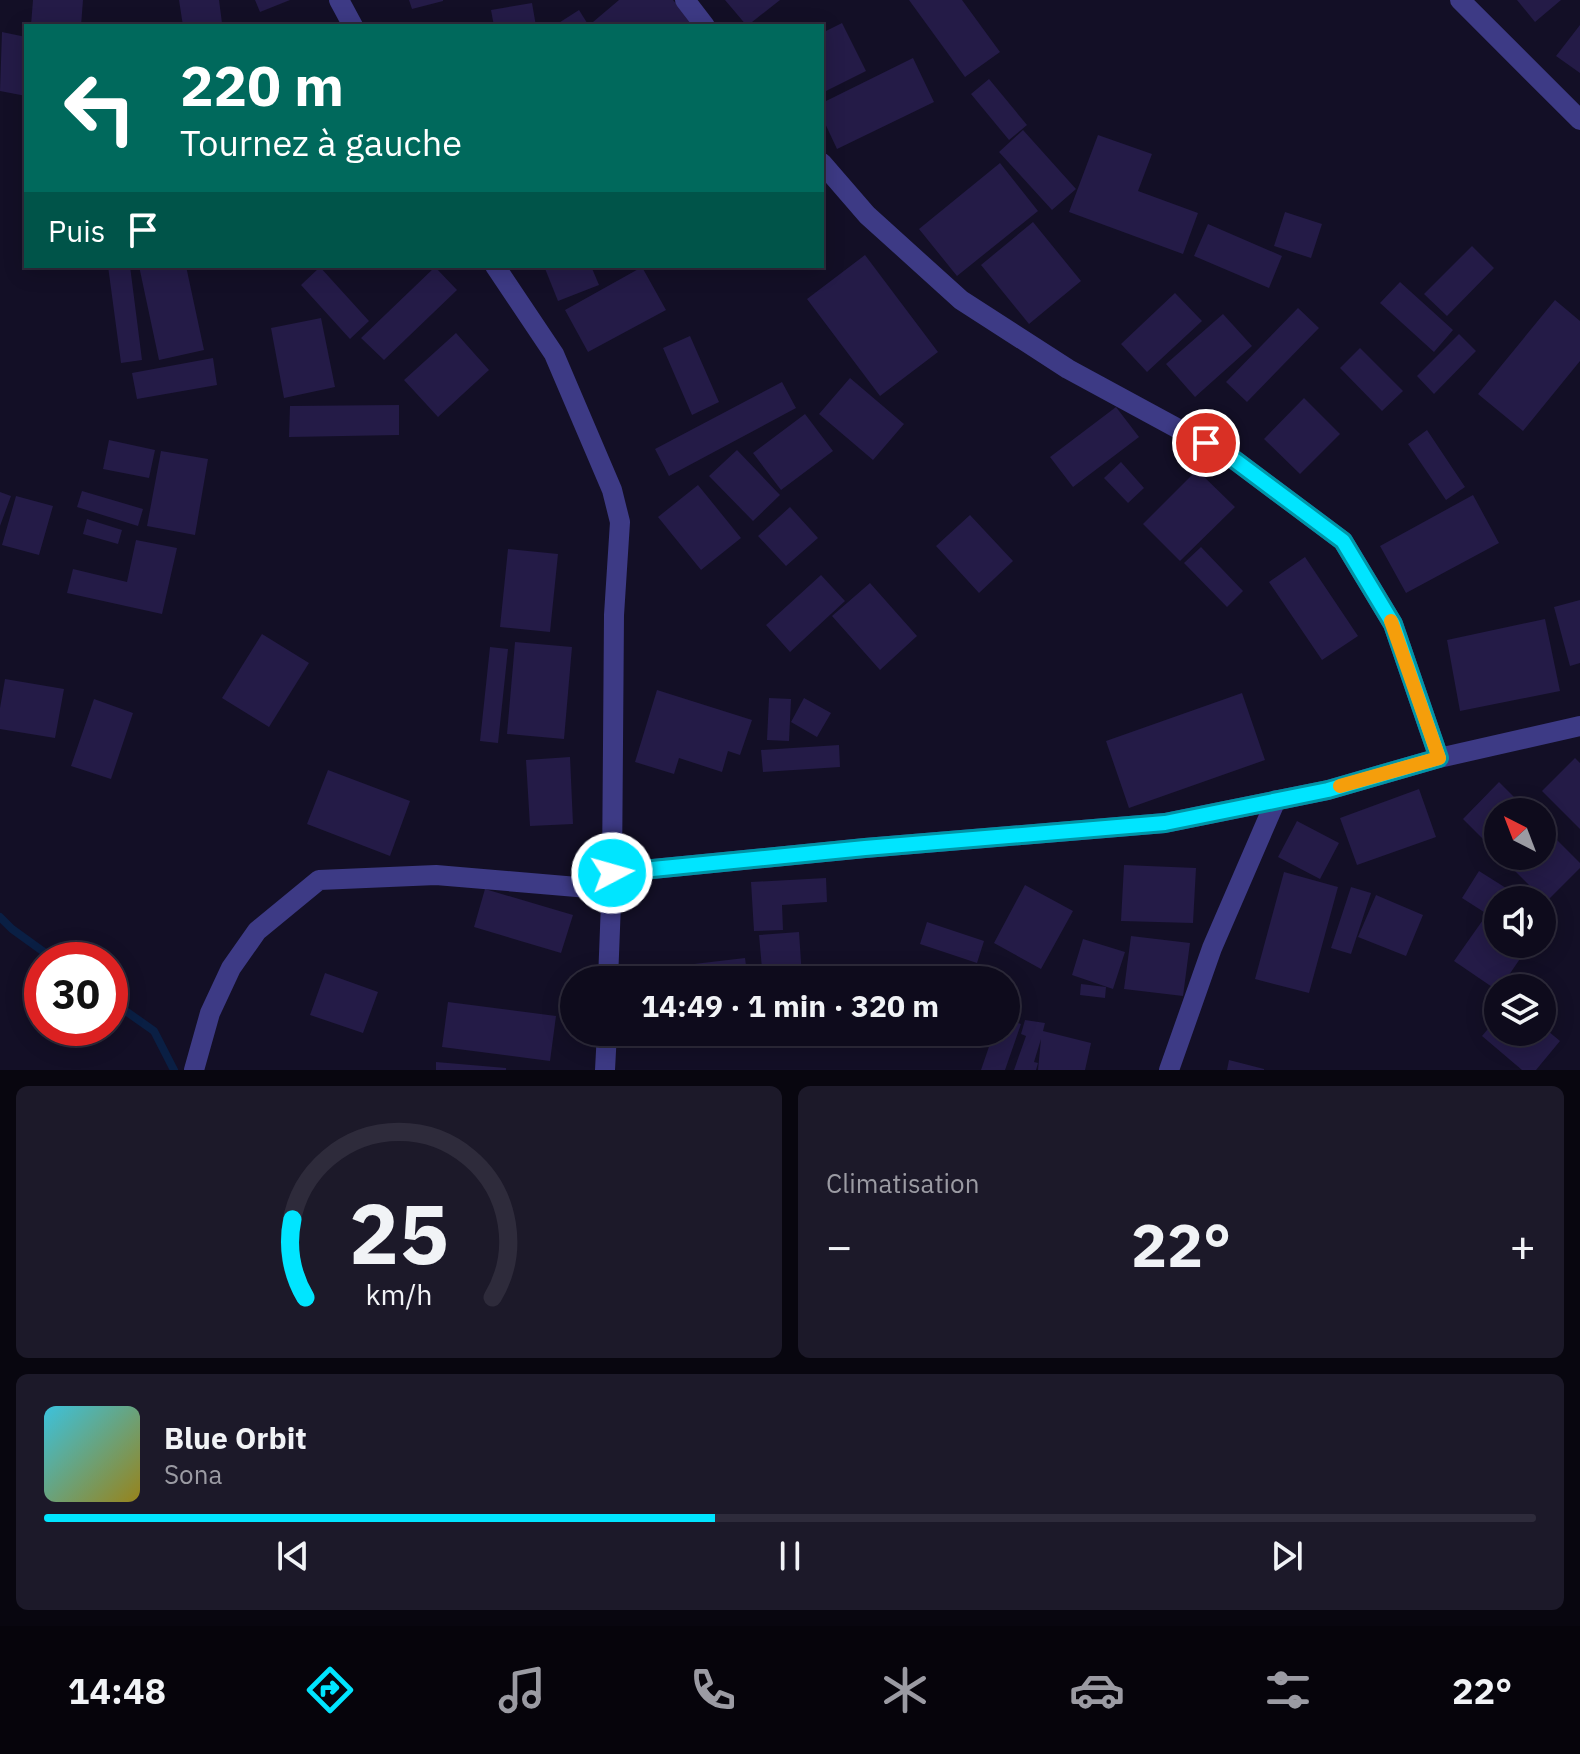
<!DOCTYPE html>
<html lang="fr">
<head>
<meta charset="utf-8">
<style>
  :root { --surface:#0e0b1c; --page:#1c1929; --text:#f1f3f6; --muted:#9b9ba3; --line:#2e2b3b; --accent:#00e5ff }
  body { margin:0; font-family:"IBM Plex Sans",sans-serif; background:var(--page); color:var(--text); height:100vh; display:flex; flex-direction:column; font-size:30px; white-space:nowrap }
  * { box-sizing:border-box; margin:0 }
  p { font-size:26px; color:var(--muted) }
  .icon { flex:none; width:44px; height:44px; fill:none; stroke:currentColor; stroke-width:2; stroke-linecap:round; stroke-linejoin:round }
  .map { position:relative; height:1070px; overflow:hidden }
  .side { display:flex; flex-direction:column; gap:16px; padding:16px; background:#08060f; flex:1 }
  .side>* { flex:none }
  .top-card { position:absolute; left:24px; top:24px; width:800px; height:244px; border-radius:0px; box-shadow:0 4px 20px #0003,0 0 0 2px var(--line); background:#00695c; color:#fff; overflow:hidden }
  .needle { width:52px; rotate:318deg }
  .tools { position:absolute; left:1484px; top:798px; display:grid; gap:16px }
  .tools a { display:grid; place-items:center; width:72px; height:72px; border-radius:50%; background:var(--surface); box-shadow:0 4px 20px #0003,0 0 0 2px var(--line); font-size:40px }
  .speed { position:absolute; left:24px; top:942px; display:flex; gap:16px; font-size:40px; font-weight:700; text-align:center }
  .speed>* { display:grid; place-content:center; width:104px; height:104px; border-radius:50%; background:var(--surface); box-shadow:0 4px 20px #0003,0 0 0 2px var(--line); line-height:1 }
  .speed .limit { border:12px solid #d22; background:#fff; color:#111 }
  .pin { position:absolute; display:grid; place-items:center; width:68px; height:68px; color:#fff; margin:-34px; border:4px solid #fff; border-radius:50%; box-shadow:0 2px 8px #0007 }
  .me { position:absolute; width:88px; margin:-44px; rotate:84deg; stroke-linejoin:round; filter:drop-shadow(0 0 6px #0008) }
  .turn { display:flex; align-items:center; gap:28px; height:168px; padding:0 24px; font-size:36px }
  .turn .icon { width:104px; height:104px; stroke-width:2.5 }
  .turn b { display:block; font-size:56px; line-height:68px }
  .then { display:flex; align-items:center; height:76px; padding:0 24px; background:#0003; gap:16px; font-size:30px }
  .big { font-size:60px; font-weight:700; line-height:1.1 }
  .side .tile { flex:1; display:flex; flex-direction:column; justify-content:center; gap:12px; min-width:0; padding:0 28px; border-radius:12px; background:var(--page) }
  .side .dial { align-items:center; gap:0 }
  .dial svg { height:208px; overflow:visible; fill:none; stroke:var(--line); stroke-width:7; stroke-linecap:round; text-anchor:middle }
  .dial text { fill:var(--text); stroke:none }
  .song { display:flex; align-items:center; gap:24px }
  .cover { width:96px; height:96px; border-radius:12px; background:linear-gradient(135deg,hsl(190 70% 55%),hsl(50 70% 35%)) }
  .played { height:8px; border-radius:4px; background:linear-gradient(90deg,var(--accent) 45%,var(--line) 45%) }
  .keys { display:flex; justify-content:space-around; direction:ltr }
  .heat { display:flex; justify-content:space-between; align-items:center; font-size:44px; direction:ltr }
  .side .tiles { flex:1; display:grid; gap:16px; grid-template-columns:1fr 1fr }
  .tile:last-child { grid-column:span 2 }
  .trip { position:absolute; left:560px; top:966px; width:460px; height:80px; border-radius:40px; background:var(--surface); box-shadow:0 4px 20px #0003,0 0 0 2px var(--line); font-weight:700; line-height:80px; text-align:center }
  .tab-bar { display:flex; height:128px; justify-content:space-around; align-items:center; background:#06040b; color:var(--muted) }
  .tab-bar .icon { width:56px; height:56px }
  .tab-bar .current { color:var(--accent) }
  .tab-bar b { font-size:36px; color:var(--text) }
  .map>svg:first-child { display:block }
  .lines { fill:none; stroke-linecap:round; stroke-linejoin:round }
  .stream { stroke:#0a1f44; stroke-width:8 }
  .building { fill:#241b47 }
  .minor { stroke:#3d3a85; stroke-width:20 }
  .route-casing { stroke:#0095a6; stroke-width:20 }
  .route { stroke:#00e5ff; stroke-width:14 }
  .slow { stroke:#f59e0b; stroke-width:14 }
</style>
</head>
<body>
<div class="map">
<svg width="1580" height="1070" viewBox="0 0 1580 1070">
  <rect width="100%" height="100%" fill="#130f26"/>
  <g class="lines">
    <!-- stream -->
    <path class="stream" d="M 0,917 L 12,929 L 55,960
      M 110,1000 L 154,1031 L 174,1070"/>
  </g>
  <!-- building -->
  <path class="building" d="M 33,0 L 83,0 L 81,26 L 31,25 Z
    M 179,0 L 219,0 L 222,23 L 183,26 Z
    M 255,0 L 290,0 L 260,12 Z
    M 409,0 L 443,0 L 443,1 L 412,9 Z
    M 619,0 L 673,0 L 695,26 L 661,26 L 658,22 L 653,26 L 597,26 L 593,22 Z
    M 725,0 L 780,0 L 747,26 Z
    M 909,0 L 962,0 L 1000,52 L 965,77 Z
    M 1517,0 L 1561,0 L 1535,22 Z
    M 532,3 L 536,26 L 494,26 L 491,10 Z
    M 579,10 L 589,26 L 554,26 Z
    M 842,23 L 866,71 L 822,93 L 822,33 Z
    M 1580,25 L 1580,73 L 1556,56 Z
    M 2,32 L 26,37 L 26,96 L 0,91 Z
    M 913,58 L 934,102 L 837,149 L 822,117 L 822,103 Z
    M 989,79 L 1027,125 L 1009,140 L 971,94 Z
    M 1023,130 L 1076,189 L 1052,210 L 999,152 Z
    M 1098,135 L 1152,154 L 1138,191 L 1198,213 L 1183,254 L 1069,212 Z
    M 1000,163 L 1038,211 L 957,276 L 919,229 Z
    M 1285,212 L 1322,224 L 1311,258 L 1274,246 Z
    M 1033,222 L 1081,281 L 1029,324 L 981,265 Z
    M 1208,224 L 1282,256 L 1269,288 L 1194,256 Z
    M 1472,246 L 1494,268 L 1447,316 L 1424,294 Z
    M 865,255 L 938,352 L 880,396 L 807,299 Z
    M 108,266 L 130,266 L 142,360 L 121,363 Z
    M 139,266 L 186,266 L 204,350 L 159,360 Z
    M 544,266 L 591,266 L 599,285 L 558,301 Z
    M 320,267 L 369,321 L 350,339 L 301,285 Z
    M 435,267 L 457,290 L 384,360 L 361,338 Z
    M 642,267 L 666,310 L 588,352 L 565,310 Z
    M 1400,282 L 1453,330 L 1434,352 L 1380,303 Z
    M 1175,293 L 1202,321 L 1147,372 L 1121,344 Z
    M 1555,300 L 1580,321 L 1580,361 L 1523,431 L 1478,394 Z
    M 1298,308 L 1319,328 L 1247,402 L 1226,382 Z
    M 1223,314 L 1252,346 L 1195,397 L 1166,364 Z
    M 321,318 L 335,387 L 284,398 L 271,328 Z
    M 456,333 L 489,370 L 438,417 L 404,380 Z
    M 1459,334 L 1476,351 L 1434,394 L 1417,376 Z
    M 690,336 L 719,402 L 692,415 L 663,348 Z
    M 1360,348 L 1403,391 L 1382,411 L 1340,368 Z
    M 213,358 L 217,385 L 137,399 L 132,373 Z
    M 850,378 L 904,424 L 873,460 L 819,414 Z
    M 782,382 L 796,408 L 669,476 L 655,449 Z
    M 1304,398 L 1340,434 L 1300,474 L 1264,439 Z
    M 399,405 L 399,435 L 289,437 L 290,406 Z
    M 1116,407 L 1139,437 L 1073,487 L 1050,457 Z
    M 805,414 L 833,451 L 781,490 L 753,453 Z
    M 1427,430 L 1465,487 L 1446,500 L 1408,444 Z
    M 109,440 L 155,450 L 149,478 L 103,469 Z
    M 737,450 L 780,495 L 753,521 L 709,476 Z
    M 161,451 L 208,459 L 195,535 L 147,526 Z
    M 1121,462 L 1144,488 L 1128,503 L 1104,478 Z
    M 1197,470 L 1235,507 L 1180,561 L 1143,524 Z
    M 698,485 L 741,538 L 701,570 L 658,517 Z
    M 82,491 L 143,509 L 138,526 L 77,507 Z
    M 0,492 L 11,496 L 0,526 Z
    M 1473,495 L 1499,543 L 1406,593 L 1380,546 Z
    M 16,496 L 53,506 L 39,555 L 2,545 Z
    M 790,507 L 818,538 L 786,566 L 758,536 Z
    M 970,515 L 1013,561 L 979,593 L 936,546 Z
    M 87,519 L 122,530 L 118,544 L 83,534 Z
    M 136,540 L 177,548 L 162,614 L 67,593 L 73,569 L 127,582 Z
    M 1201,547 L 1243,591 L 1227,607 L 1184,563 Z
    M 508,549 L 558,554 L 550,632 L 500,627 Z
    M 1305,557 L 1358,636 L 1322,660 L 1269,582 Z
    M 821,575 L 845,601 L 790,652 L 766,625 Z
    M 870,583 L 917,636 L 880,670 L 832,616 Z
    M 1580,600 L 1580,663 L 1570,666 L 1554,607 Z
    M 1545,619 L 1560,691 L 1460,711 L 1447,640 Z
    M 262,634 L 309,663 L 269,727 L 222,698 Z
    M 515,642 L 572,647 L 564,739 L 507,734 Z
    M 490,647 L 508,649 L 498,743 L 480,741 Z
    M 5,679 L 64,689 L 55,738 L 0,729 L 0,708 Z
    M 657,690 L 752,720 L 740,755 L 728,751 L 722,772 L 679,758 L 674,774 L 635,762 Z
    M 1242,693 L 1265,760 L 1129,808 L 1106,741 Z
    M 769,698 L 791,699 L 789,741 L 767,740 Z
    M 804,698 L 831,713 L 817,737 L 791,722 Z
    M 94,699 L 133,713 L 111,779 L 71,766 Z
    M 839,745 L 840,767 L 763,772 L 761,750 Z
    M 570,757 L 573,824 L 530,826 L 526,760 Z
    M 1575,758 L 1580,763 L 1580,829 L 1542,791 Z
    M 328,770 L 410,801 L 390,856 L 307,824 Z
    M 1499,782 L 1529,812 L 1498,812 L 1498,854 L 1463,819 Z
    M 1419,789 L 1436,837 L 1357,865 L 1340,818 Z
    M 1297,821 L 1339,843 L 1320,879 L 1278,857 Z
    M 1542,825 L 1580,863 L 1580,868 L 1546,902 L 1500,856 L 1542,856 Z
    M 1124,865 L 1196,868 L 1193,923 L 1121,921 Z
    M 1479,871 L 1525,900 L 1498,900 L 1498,921 L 1462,898 Z
    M 1284,872 L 1338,887 L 1309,993 L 1255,979 Z
    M 826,878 L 827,902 L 782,905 L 783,930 L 754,931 L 751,882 Z
    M 1025,885 L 1073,911 L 1041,969 L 994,943 Z
    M 1351,887 L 1371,893 L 1351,954 L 1331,948 Z
    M 485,889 L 573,915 L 561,953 L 474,927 Z
    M 1376,895 L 1423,915 L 1406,956 L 1358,937 Z
    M 1485,917 L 1498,926 L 1498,944 L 1525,944 L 1528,947 L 1498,991 L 1454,961 Z
    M 927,922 L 984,941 L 977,963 L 920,944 Z
    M 799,932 L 802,977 L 763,980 L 759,935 Z
    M 1131,936 L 1190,943 L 1183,996 L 1124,989 Z
    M 1083,939 L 1125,952 L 1113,989 L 1072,975 Z
    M 745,958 L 748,980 L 662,980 L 660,968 Z
    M 325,973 L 378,992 L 363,1033 L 310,1015 Z
    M 1081,984 L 1106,987 L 1105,998 L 1080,995 Z
    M 448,1002 L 556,1016 L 550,1061 L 442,1047 Z
    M 1498,1017 L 1498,1032 L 1542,1032 L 1542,1026 L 1560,1041 L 1536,1070 L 1522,1070 L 1482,1036 Z
    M 1006,1019 L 1021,1024 L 1005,1070 L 981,1070 L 994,1032 L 1006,1032 Z
    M 1025,1020 L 1045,1023 L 1043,1031 L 1091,1043 L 1085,1070 L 1038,1070 L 1041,1039 L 1034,1062 L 1038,1063 L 1036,1070 L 1014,1070 L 1026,1036 L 1021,1034 Z
    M 673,1032 L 748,1032 L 748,1038 L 673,1036 Z
    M 1229,1060 L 1264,1069 L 1264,1070 L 1227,1070 Z
    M 436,1062 L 506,1068 L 506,1070 L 436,1070 Z"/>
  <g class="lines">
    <!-- minor -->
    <path class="minor" d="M 339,0 L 353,26
      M 685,0 L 705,26
      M 1460,0 L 1580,120
      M 822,163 L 867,215 L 961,300 L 1068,369 L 1232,458 L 1343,541 L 1393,624 L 1439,758
      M 495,266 L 554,354 L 612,490 L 620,522 L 614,615 L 612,873 L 865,848 L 1165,823 L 1328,790 L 1439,758 L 1580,726
      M 608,980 L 612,877
      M 194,1070 L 210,1013 L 231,968 L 257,931 L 319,880 L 436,875 L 612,890
      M 605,1070 L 607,1032
      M 1169,1070 L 1212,948 L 1276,800"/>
  </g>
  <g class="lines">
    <!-- route casing -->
    <g class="route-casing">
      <path id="route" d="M 612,873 L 865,848 L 1165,823 L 1328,790 L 1439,758 L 1393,624 L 1343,541 L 1232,458 L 1206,443"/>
    </g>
    <!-- route -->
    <use href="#route" class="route"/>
    <!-- slow -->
    <path class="slow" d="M 1340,786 L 1439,758 L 1391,621"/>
  </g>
</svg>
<div class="tools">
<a><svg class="needle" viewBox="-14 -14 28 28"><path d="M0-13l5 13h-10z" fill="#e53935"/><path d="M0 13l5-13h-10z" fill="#9b9ba3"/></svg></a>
<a><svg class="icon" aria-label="sound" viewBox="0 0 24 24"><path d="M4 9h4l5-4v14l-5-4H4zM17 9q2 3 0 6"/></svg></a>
<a><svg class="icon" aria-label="layers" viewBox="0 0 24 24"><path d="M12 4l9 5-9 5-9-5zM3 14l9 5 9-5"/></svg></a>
</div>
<div class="speed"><div class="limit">30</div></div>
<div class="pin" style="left:1206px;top:443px;background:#d93025"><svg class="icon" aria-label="arrive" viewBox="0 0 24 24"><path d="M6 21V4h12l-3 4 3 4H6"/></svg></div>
<svg class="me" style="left:612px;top:873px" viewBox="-20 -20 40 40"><circle r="17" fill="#00e5ff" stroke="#fff" stroke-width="3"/><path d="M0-11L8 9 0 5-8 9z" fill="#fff"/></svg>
<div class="trip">14:49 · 1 min · 320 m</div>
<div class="top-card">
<div class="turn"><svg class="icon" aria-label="left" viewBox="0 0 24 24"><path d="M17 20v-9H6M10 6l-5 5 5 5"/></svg><div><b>220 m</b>Tournez à gauche</div></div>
<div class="then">Puis<svg class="icon" aria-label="arrive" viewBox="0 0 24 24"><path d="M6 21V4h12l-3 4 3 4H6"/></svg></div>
</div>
</div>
<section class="side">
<div class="tiles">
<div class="tile dial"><svg viewBox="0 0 100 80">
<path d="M14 69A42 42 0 1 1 86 69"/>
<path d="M14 69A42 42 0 0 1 9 39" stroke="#00e5ff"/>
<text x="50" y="56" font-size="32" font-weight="700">25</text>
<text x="50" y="72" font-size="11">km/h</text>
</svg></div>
<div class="tile"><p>Climatisation</p>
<div class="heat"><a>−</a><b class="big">22°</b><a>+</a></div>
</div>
<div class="tile">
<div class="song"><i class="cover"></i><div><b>Blue Orbit</b><p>Sona</p></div></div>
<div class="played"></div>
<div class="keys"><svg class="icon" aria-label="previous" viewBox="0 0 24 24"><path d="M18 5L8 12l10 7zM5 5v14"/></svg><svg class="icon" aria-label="pause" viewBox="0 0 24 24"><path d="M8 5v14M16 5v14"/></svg><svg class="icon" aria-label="next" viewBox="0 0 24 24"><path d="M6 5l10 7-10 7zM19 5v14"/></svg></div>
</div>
</div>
</section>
<nav class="tab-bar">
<b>14:48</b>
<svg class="icon current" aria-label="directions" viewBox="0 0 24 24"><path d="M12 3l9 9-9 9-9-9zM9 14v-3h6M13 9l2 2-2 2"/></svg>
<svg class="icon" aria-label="music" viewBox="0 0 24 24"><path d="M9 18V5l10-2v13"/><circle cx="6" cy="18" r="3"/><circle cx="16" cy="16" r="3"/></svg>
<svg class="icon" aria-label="phone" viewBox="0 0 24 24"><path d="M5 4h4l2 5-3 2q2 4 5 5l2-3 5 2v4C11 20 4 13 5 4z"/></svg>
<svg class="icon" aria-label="climate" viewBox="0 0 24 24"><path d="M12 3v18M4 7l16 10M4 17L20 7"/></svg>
<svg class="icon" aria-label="car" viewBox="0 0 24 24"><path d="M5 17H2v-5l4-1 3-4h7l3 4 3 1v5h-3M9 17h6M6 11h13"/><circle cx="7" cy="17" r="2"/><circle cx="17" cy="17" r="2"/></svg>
<svg class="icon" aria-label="filters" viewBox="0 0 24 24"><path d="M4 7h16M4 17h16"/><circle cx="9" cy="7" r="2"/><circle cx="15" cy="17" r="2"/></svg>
<b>22°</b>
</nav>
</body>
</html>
